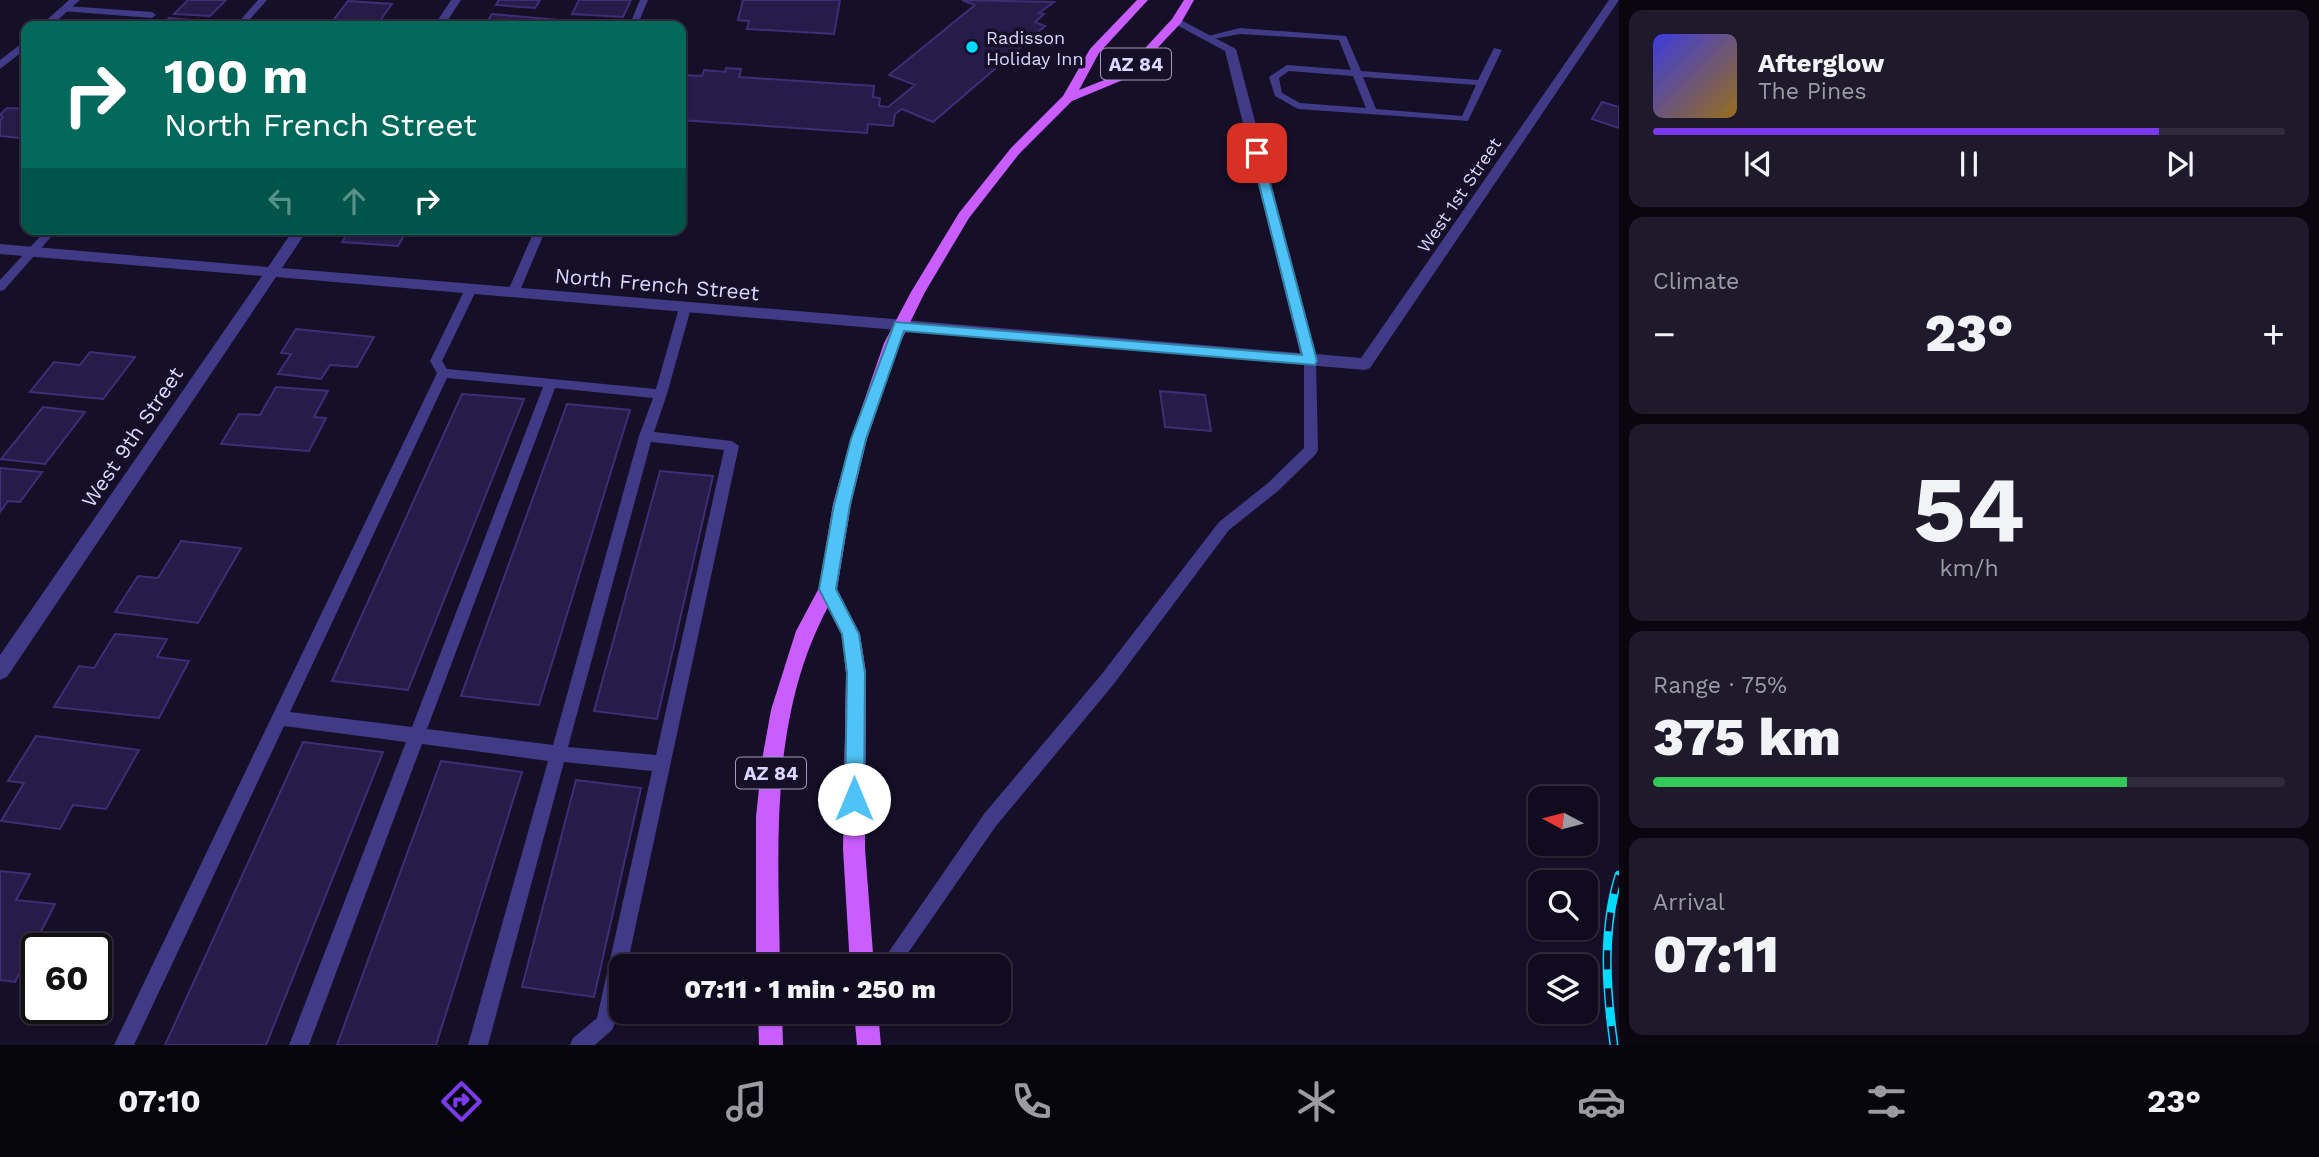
<!DOCTYPE html>
<html lang="en">
<head>
<meta charset="utf-8">
<style>
  :root { --surface:#100b1e; --page:#1e192b; --text:#f1f3f6; --muted:#9c9ba4; --line:#302b3c; --accent:#7c3aed }
  body { margin:0; font-family:"Work Sans",sans-serif; background:var(--page); color:var(--text); height:100vh; display:flex; flex-direction:column; font-size:26px; white-space:nowrap }
  * { box-sizing:border-box; margin:0 }
  p { font-size:23px; color:var(--muted) }
  .icon { flex:none; width:38px; height:38px; fill:none; stroke:currentColor; stroke-width:2; stroke-linecap:round; stroke-linejoin:round }
  .map { position:relative; flex:1; overflow:hidden }
  .panel { display:flex; flex-direction:column; gap:10px; padding:10px; background:#090610; width:700px }
  .panel>* { flex:none }
  .hud { position:absolute; left:21px; top:21px; width:665px; height:214px; border-radius:14px; box-shadow:0 2px 5px #0004,0 0 0 2px var(--line); background:#00695c; color:#fff; overflow:hidden }
  .needle { width:46px; rotate:277deg }
  .controls { position:absolute; left:1528px; top:786px; display:grid; gap:14px }
  .controls a { display:grid; place-items:center; width:70px; height:70px; border-radius:14px; background:var(--surface); box-shadow:0 2px 5px #0004,0 0 0 2px var(--line); font-size:35px }
  .speed { position:absolute; left:21px; top:933px; display:flex; gap:14px; font-size:35px; font-weight:700; text-align:center }
  .speed>* { display:grid; place-content:center; width:91px; height:91px; border-radius:50%; background:var(--surface); box-shadow:0 2px 5px #0004,0 0 0 2px var(--line); line-height:1 }
  .speed .limit { border:4px solid #111; border-radius:10px; background:#fff; color:#111 }
  .pin { position:absolute; display:grid; place-items:center; width:60px; height:60px; color:#fff; margin:-30px; border-radius:14px; box-shadow:0 4px 10px #0006 }
  .me { position:absolute; width:77px; margin:-38px; rotate:0deg; stroke-linejoin:round; filter:drop-shadow(0 0 5px #0008) }
  .turn { display:flex; align-items:center; gap:24px; height:147px; padding:0 28px; font-size:32px }
  .turn .icon { width:91px; height:91px; stroke-width:2.5 }
  .turn b { display:block; font-size:49px; line-height:60px }
  .lanes { display:flex; align-items:center; height:66px; padding:0 28px; background:#0003; justify-content:center; gap:35px; direction:ltr }
  .lanes .off { opacity:.35 }
  .big { font-size:52px; font-weight:800; line-height:1.1 }
  .panel .tile { flex:1; display:flex; flex-direction:column; justify-content:center; gap:10px; min-width:0; padding:0 24px; border-radius:14px; background:var(--page) }
  .panel .dial { align-items:center; gap:0 }
  .dial b { font-size:91px; line-height:1 }
  .song { display:flex; align-items:center; gap:21px }
  .cover { width:84px; height:84px; border-radius:10px; background:linear-gradient(135deg,hsl(240 70% 55%),hsl(40 70% 35%)) }
  .played { height:7px; border-radius:4px; background:linear-gradient(90deg,var(--accent) 80%,var(--line) 80%) }
  .keys { display:flex; justify-content:space-around; direction:ltr }
  .heat { display:flex; justify-content:space-between; align-items:center; font-size:38px; direction:ltr }
  .charge { height:10px; border-radius:5px; background:linear-gradient(90deg,#34c759 75%,var(--line) 0) }
  .trip { position:absolute; left:609px; top:954px; width:402px; height:70px; border-radius:14px; background:var(--surface); box-shadow:0 2px 5px #0004,0 0 0 2px var(--line); font-weight:800; line-height:70px; text-align:center }
  .tab-bar { display:flex; height:112px; justify-content:space-around; align-items:center; background:#06040c; color:var(--muted) }
  .tab-bar .icon { width:49px; height:49px }
  .tab-bar .on { color:var(--accent) }
  .tab-bar b { font-size:32px; color:var(--text) }
  main { display:flex; flex:1; min-height:0 }
  .map>svg:first-child { display:block }
  .building { fill:#271b49; stroke:#3f2d75; stroke-width:2 }
  .lines { fill:none; stroke-linecap:round; stroke-linejoin:round }
  .lane { fill:#403a87; fill-rule:evenodd }
  .street { fill:#403a87; fill-rule:evenodd }
  .primary { fill:#ca5dff; fill-rule:evenodd }
  .rail-casing { stroke:#02daff; stroke-width:9 }
  .rail { stroke:#150f28; stroke-width:6; stroke-dasharray:19; stroke-linecap:butt }
  .route { fill:#4fc3f7; stroke:#337fa1; stroke-width:2 }
  .poi-dot { fill:#02daff; stroke:#150f28; stroke-width:2.5 }
  .labels { text-anchor:middle; dominant-baseline:central; stroke-width:7; stroke-linejoin:round; paint-order:stroke }
  .far-poi-label { font-size:18px; fill:#ddd6ff; stroke:#150f28; text-anchor:start }
  .far-street-label { font-size:18px; fill:#ddd6ff; stroke:#150f28 }
  .shield { fill:#150f28; stroke:#a19abe; stroke-width:2 }
  .shield-label { font-size:19px; font-weight:bold; fill:#ddd6ff }
  .street-label { font-size:21px; fill:#ddd6ff; stroke:#150f28 }
</style>
</head>
<body>
<main>
<div class="map">
<svg width="1619" height="1045" viewBox="0 0 1619 1045">
  <rect width="100%" height="100%" fill="#150f28"/>
  <!-- building -->
  <path class="building" d="M 188,0 L 226,0 L 210,16 L 174,14 Z
    M 499,0 L 540,0 L 535,8 L 496,5 Z
    M 579,0 L 631,0 L 623,17 L 572,14 Z
    M 743,0 L 840,0 L 834,34 L 747,29 L 749,21 L 738,20 Z
    M 962,0 L 1054,2 L 1039,13 L 1044,14 L 1035,22 L 1045,26 L 933,122 L 902,109 L 895,114 L 893,126 L 868,124 L 867,133 L 681,120 L 681,88 L 686,75 L 702,76 L 704,70 L 725,72 L 726,68 L 741,69 L 739,77 L 874,86 L 873,97 L 880,98 L 879,106 L 888,107 L 915,85 L 889,75 L 975,5 Z
    M 348,1 L 392,4 L 377,25 L 332,22 Z
    M 492,14 L 560,20 L 559,21 L 580,23 L 578,26 L 484,26 Z
    M 169,18 L 205,21 L 200,26 L 161,26 Z
    M 1602,102 L 1619,107 L 1619,128 L 1592,119 Z
    M 7,108 L 26,109 L 26,134 L 21,138 L 0,136 L 0,120 L 3,117 L 0,115 Z
    M 350,229 L 408,229 L 398,246 L 342,242 Z
    M 296,329 L 374,337 L 357,367 L 330,365 L 321,379 L 278,374 L 291,354 L 281,353 Z
    M 90,352 L 135,357 L 103,399 L 30,392 L 54,362 L 80,365 Z
    M 276,387 L 328,391 L 314,417 L 326,418 L 309,451 L 221,444 L 239,414 L 260,415 Z
    M 1160,391 L 1205,395 L 1211,431 L 1165,427 Z
    M 462,394 L 524,399 L 408,690 L 332,681 Z
    M 567,404 L 630,410 L 539,705 L 461,696 Z
    M 43,407 L 85,412 L 45,464 L 1,459 Z
    M 0,468 L 42,472 L 20,502 L 8,501 L 0,512 Z
    M 660,471 L 713,476 L 657,719 L 594,711 Z
    M 181,541 L 241,548 L 198,623 L 115,612 L 138,576 L 158,578 Z
    M 115,634 L 167,639 L 157,657 L 189,661 L 159,718 L 54,707 L 79,666 L 94,668 Z
    M 36,736 L 139,750 L 106,809 L 73,805 L 60,829 L 1,821 L 24,783 L 8,781 Z
    M 303,742 L 383,752 L 266,1045 L 165,1045 Z
    M 441,761 L 522,772 L 436,1045 L 337,1045 Z
    M 576,780 L 641,788 L 594,997 L 522,987 Z
    M 0,871 L 30,874 L 16,900 L 55,904 L 15,982 L 0,980 Z"/>
  <g class="lines">
    <!-- lane -->
    <path class="lane" d="M 258,0 L 267,0 L 244,26 L 235,26 Z
      M 640,0 L 648,0 L 637,26 L 629,26 Z
      M 65,6 L 152,12 L 156,15 L 152,18 L 62,11 L 62,7 Z
      M 1240,28 L 1346,36 L 1361,71 L 1478,80 L 1494,48 L 1502,50 L 1468,121 L 1298,109 L 1275,96 L 1269,77 L 1287,65 L 1351,70 L 1339,40 L 1240,34 L 1208,40 L 1204,37 ZM 1289,71 L 1353,76 L 1366,108 L 1300,103 L 1282,93 L 1279,78 ZM 1363,77 L 1476,85 L 1462,116 L 1376,109 Z
      M 47,229 L 58,229 L 4,290 L 0,291 L 0,280 Z
      M 535,229 L 546,229 L 519,293 L 517,296 L 509,296 L 507,293 Z
      M 471,285 L 477,289 L 442,361 L 447,369 L 656,389 L 679,308 L 685,304 L 689,305 L 691,308 L 667,394 L 654,432 L 732,441 L 739,446 L 627,966 L 621,966 L 621,992 L 615,1023 L 612,1030 L 595,1045 L 570,1045 L 573,1038 L 597,1018 L 652,771 L 564,762 L 488,1045 L 468,1045 L 548,761 L 422,744 L 309,1045 L 289,1045 L 406,742 L 284,726 L 134,1045 L 114,1045 L 437,373 L 430,361 L 465,289 ZM 447,378 L 543,387 L 412,727 L 290,712 ZM 555,388 L 653,398 L 639,436 L 553,745 L 427,729 ZM 651,442 L 724,450 L 656,755 L 568,747 Z
      M 1310,357 L 1316,361 L 1318,450 L 1316,454 L 1278,491 L 1229,530 L 1113,685 L 996,826 L 899,966 L 879,966 L 984,814 L 1101,675 L 1219,522 L 1268,483 L 1304,448 L 1304,361 Z"/>
    <!-- street -->
    <path class="street" d="M 69,0 L 80,0 L 51,26 L 40,26 Z
      M 451,0 L 461,0 L 444,26 L 434,26 Z
      M 1609,0 L 1619,0 L 1370,368 L 1365,370 L 276,277 L 7,677 L 0,680 L 0,655 L 262,276 L 0,254 L 0,244 L 268,267 L 294,229 L 308,229 L 282,268 L 1300,353 L 1225,51 L 1173,23 L 1172,21 L 1177,18 L 1236,49 L 1316,354 L 1361,358 Z
      M 26,40 L 26,49 L 0,69 L 0,60 Z"/>
    <!-- primary -->
    <path class="primary" d="M 1137,0 L 1148,0 L 1099,53 L 1079,90 L 1122,73 L 1172,19 L 1184,0 L 1194,0 L 1181,23 L 1130,77 L 1072,101 L 1019,154 L 969,218 L 925,292 L 900,343 L 867,439 L 851,504 L 837,589 L 860,634 L 866,673 L 865,849 L 874,966 L 850,966 L 843,849 L 846,673 L 842,635 L 828,607 C 769,717 778,845 780,966 L 756,966 L 756,817 L 762,760 L 771,710 L 796,631 L 819,588 L 833,504 L 851,439 L 884,343 L 911,292 L 959,213 L 1011,148 L 1063,96 L 1090,49 Z
      M 758,1012 L 782,1012 L 783,1045 L 759,1045 Z
      M 854,1012 L 878,1012 L 881,1045 L 857,1045 Z"/>
    <!-- rail casing -->
    <g class="rail-casing">
      <path id="rail" d="M 1614,1045 C 1606,988 1602,930 1619,875"/>
    </g>
    <!-- rail -->
    <use href="#rail" class="rail"/>
  </g>
  <!-- route -->
  <path class="route" d="M 1257,149 L 1262,153 L 1317,361 L 1315,365 L 904,331 L 866,439 L 850,505 L 836,589 L 859,634 L 865,673 L 864,799 L 861,806 L 854,809 L 848,806 L 845,799 L 847,673 L 842,634 L 819,589 L 834,505 L 851,439 L 895,322 L 1302,355 L 1251,153 Z"/>
  <!-- markers -->
  <circle class="poi-dot" cx="972" cy="47" r="7"/>
  <g class="labels">
    <!-- far-poi labels -->
    <g class="far-poi-label">
      <text x="986" y="37">Radisson<tspan x="986" dy="21">Holiday Inn</tspan></text>
    </g>
    <!-- far-street labels -->
    <g class="far-street-label">
      <text transform="translate(1459 195) rotate(-56)">West 1st Street</text>
    </g>
    <!-- shield labels -->
    <g class="shield">
      <rect x="1101" y="48.5" width="70" height="31" rx="5"/>
      <rect x="736" y="757.5" width="70" height="31" rx="5"/>
    </g>
    <g class="shield-label">
      <text x="1136" y="64">AZ 84</text>
      <text x="771" y="773">AZ 84</text>
    </g>
    <!-- street labels -->
    <g class="street-label">
      <text transform="translate(657 284) rotate(5)">North French Street</text>
      <text transform="translate(132 437) rotate(-56)">West 9th Street</text>
    </g>
  </g>
</svg>
<div class="controls">
<a><svg class="needle" viewBox="-14 -14 28 28"><path d="M0-13l5 13h-10z" fill="#e53935"/><path d="M0 13l5-13h-10z" fill="#9c9ba4"/></svg></a>
<a><svg class="icon" aria-label="search" viewBox="0 0 24 24"><circle cx="10" cy="10" r="6"/><path d="M15 15l6 6"/></svg></a>
<a><svg class="icon" aria-label="layers" viewBox="0 0 24 24"><path d="M12 4l9 5-9 5-9-5zM3 14l9 5 9-5"/></svg></a>
</div>
<div class="speed"><div class="limit">60</div></div>
<div class="pin" style="left:1257px;top:153px;background:#d93025"><svg class="icon" aria-label="arrive" viewBox="0 0 24 24"><path d="M6 21V4h12l-3 4 3 4H6"/></svg></div>
<svg class="me" style="left:854px;top:799px" viewBox="-20 -20 40 40"><circle r="19" fill="#fff"/><path d="M0-13L10 11 0 6-10 11z" fill="#4fc3f7"/></svg>
<div class="trip">07:11 · 1 min · 250 m</div>
<div class="hud">
<div class="turn"><svg class="icon" aria-label="right" viewBox="0 0 24 24"><path d="M7 20v-9h11M14 6l5 5-5 5"/></svg><div><b>100 m</b>North French Street</div></div>
<div class="lanes"><svg class="icon off" aria-label="left" viewBox="0 0 24 24"><path d="M17 20v-9H6M10 6l-5 5 5 5"/></svg><svg class="icon off" aria-label="ahead" viewBox="0 0 24 24"><path d="M12 20V5M6 11l6-6 6 6"/></svg><svg class="icon" aria-label="right" viewBox="0 0 24 24"><path d="M7 20v-9h11M14 6l5 5-5 5"/></svg></div>
</div>
</div>
<section class="panel">
<div class="tile">
<div class="song"><i class="cover"></i><div><b>Afterglow</b><p>The Pines</p></div></div>
<div class="played"></div>
<div class="keys"><svg class="icon" aria-label="previous" viewBox="0 0 24 24"><path d="M18 5L8 12l10 7zM5 5v14"/></svg><svg class="icon" aria-label="pause" viewBox="0 0 24 24"><path d="M8 5v14M16 5v14"/></svg><svg class="icon" aria-label="next" viewBox="0 0 24 24"><path d="M6 5l10 7-10 7zM19 5v14"/></svg></div>
</div>
<div class="tile"><p>Climate</p>
<div class="heat"><a>−</a><b class="big">23°</b><a>+</a></div>
</div>
<div class="tile dial"><b>54</b><p>km/h</p></div>
<div class="tile"><p>Range · 75%</p><b class="big">375 km</b><div class="charge"></div></div>
<div class="tile"><p>Arrival</p><b class="big">07:11</b></div>
</section>
</main>
<nav class="tab-bar">
<b>07:10</b>
<svg class="icon on" aria-label="directions" viewBox="0 0 24 24"><path d="M12 3l9 9-9 9-9-9zM9 14v-3h6M13 9l2 2-2 2"/></svg>
<svg class="icon" aria-label="music" viewBox="0 0 24 24"><path d="M9 18V5l10-2v13"/><circle cx="6" cy="18" r="3"/><circle cx="16" cy="16" r="3"/></svg>
<svg class="icon" aria-label="phone" viewBox="0 0 24 24"><path d="M5 4h4l2 5-3 2q2 4 5 5l2-3 5 2v4C11 20 4 13 5 4z"/></svg>
<svg class="icon" aria-label="climate" viewBox="0 0 24 24"><path d="M12 3v18M4 7l16 10M4 17L20 7"/></svg>
<svg class="icon" aria-label="car" viewBox="0 0 24 24"><path d="M5 17H2v-5l4-1 3-4h7l3 4 3 1v5h-3M9 17h6M6 11h13"/><circle cx="7" cy="17" r="2"/><circle cx="17" cy="17" r="2"/></svg>
<svg class="icon" aria-label="filters" viewBox="0 0 24 24"><path d="M4 7h16M4 17h16"/><circle cx="9" cy="7" r="2"/><circle cx="15" cy="17" r="2"/></svg>
<b>23°</b>
</nav>
</body>
</html>
